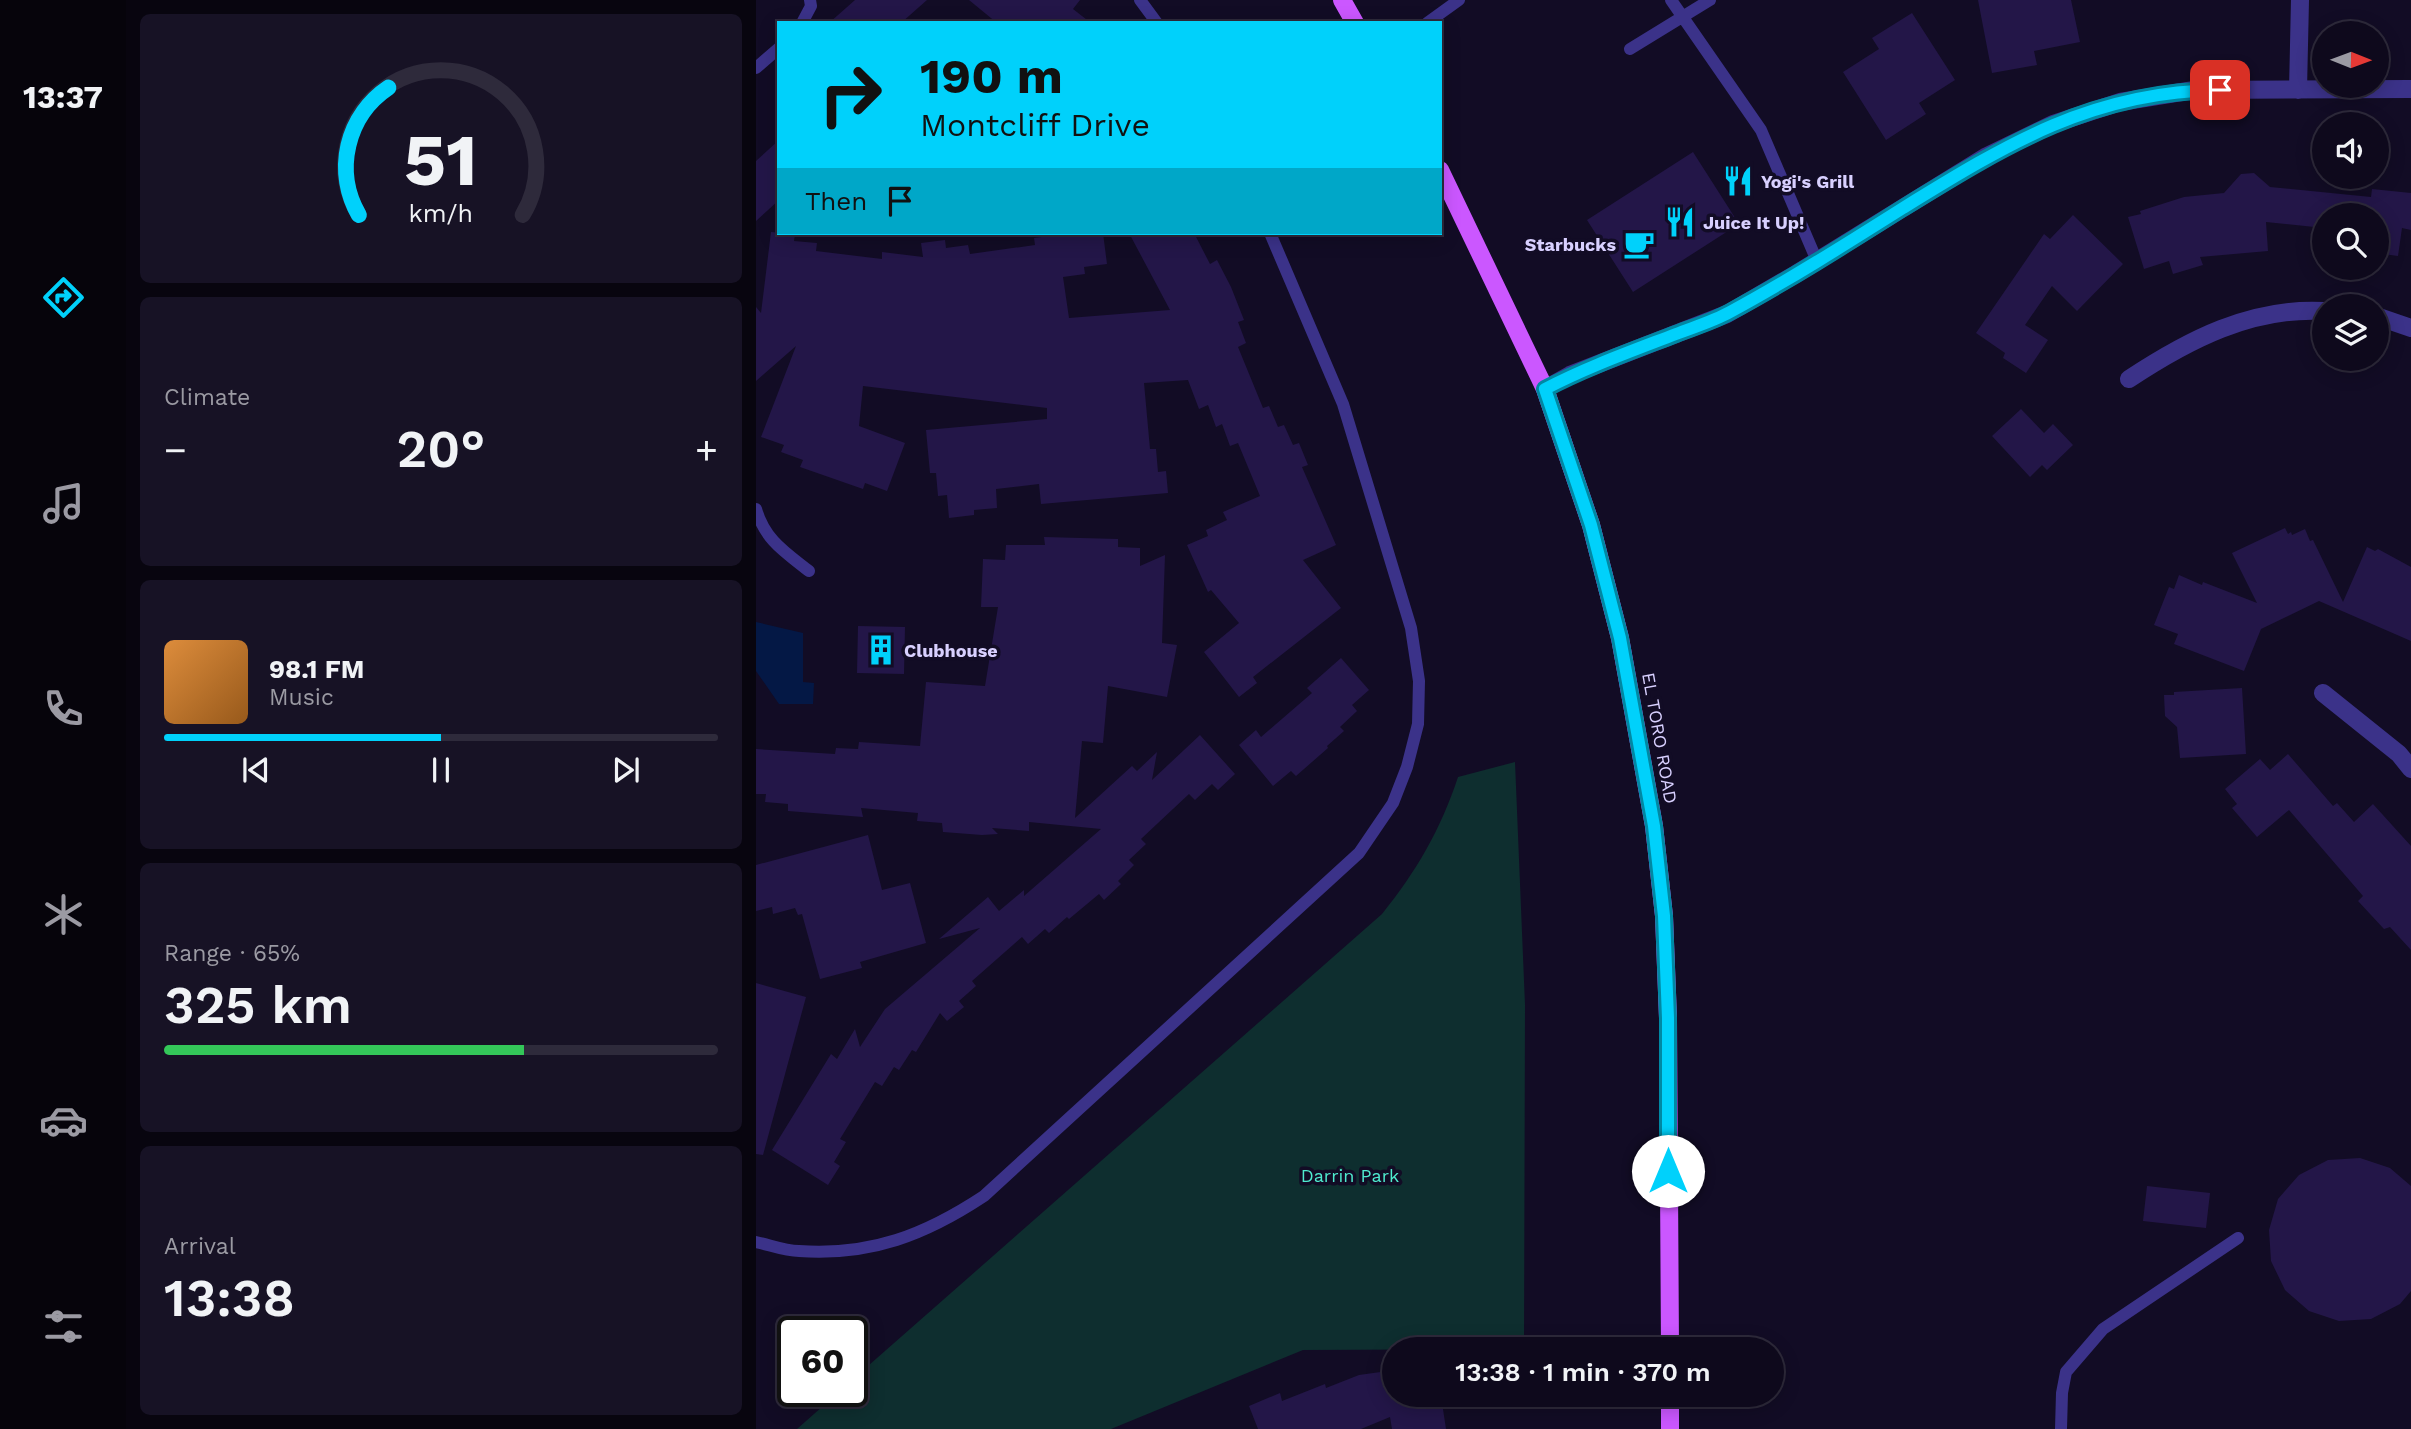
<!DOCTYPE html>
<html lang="en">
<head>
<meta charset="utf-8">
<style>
  :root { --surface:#0e091c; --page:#171225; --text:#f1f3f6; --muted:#9b9aa3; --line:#2e2a3b; --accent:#00d1fb }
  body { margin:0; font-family:"Work Sans",sans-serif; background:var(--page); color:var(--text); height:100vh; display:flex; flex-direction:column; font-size:26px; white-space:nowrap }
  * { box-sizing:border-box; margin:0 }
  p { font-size:23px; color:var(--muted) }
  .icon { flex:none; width:38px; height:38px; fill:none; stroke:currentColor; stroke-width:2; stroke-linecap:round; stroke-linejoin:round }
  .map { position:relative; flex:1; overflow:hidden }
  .sheet { display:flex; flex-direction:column; gap:14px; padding:14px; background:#08050f; width:630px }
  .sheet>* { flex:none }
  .guide { position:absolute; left:21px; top:21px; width:665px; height:214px; border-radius:0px; box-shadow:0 4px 18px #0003,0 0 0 2px var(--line); background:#00d1fb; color:#111; overflow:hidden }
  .needle { width:46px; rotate:91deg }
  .buttons { position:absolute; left:1556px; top:21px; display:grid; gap:14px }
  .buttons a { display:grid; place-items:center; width:77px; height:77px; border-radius:50%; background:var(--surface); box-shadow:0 4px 18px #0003,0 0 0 2px var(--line); font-size:35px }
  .speed { position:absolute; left:21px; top:1316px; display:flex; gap:14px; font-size:35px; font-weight:700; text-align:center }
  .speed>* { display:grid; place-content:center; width:91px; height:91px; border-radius:50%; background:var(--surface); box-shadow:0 4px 18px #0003,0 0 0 2px var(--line); line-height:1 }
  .speed .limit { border:4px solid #111; border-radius:10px; background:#fff; color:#111 }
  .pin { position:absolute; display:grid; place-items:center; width:60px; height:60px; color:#fff; margin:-30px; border-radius:14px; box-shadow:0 4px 10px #0006 }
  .me { position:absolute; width:77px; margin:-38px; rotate:0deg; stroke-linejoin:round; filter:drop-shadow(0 0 5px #0008) }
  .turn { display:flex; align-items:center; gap:24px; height:147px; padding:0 28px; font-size:32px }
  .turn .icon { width:91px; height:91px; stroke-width:2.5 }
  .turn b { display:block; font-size:49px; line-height:60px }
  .then { display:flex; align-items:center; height:66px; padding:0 28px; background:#0003; gap:14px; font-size:26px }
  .big { font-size:52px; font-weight:600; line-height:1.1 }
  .sheet .card { flex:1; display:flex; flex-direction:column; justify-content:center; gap:10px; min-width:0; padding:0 24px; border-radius:10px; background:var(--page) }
  .sheet .dial { align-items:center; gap:0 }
  .dial svg { height:182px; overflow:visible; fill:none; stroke:var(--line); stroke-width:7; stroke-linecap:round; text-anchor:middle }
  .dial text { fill:var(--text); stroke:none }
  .song { display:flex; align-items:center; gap:21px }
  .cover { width:84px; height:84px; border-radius:10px; background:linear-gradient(135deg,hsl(30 70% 55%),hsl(30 70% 35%)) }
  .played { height:7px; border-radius:4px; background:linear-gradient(90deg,var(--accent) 50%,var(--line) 50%) }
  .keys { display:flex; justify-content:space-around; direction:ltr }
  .heat { display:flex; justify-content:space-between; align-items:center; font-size:38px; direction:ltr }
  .charge { height:10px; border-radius:5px; background:linear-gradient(90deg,#34c759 65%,var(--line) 0) }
  .trip { position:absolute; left:626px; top:1337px; width:402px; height:70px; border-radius:35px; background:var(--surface); box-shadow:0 4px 18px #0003,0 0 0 2px var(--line); font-weight:600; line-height:70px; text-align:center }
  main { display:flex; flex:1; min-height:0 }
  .tab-bar { display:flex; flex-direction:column; width:126px; justify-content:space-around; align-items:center; background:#06040b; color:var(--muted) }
  .tab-bar .icon { width:49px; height:49px }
  .tab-bar .active { color:var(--accent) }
  .tab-bar b { font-size:32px; color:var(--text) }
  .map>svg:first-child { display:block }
  .green { fill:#0e2e2f }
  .water { fill:#041845 }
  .building { fill:#231648 }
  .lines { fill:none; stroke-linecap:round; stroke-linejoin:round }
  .lane { stroke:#3b3289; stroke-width:12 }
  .street { stroke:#3b3289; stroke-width:18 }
  .primary { stroke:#cb57ff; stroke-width:18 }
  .route-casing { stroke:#0088a3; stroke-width:18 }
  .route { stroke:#00d1fb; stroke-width:12 }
  .labels { text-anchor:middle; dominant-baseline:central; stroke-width:7; stroke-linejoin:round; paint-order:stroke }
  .poi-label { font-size:18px; font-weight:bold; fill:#d8d0ff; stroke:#120c25; text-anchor:start }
  .street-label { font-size:18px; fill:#d8d0ff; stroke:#120c25 }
  .park-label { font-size:18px; fill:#4febcf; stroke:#120c25 }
</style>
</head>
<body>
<main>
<nav class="tab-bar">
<b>13:37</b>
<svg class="icon active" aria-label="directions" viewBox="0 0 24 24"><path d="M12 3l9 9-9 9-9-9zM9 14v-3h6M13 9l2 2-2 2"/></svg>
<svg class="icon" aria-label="music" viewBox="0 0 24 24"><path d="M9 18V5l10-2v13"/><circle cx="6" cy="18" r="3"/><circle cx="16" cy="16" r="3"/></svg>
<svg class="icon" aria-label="phone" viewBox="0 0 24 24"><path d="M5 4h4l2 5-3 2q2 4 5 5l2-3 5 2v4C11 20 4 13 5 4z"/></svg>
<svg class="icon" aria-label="climate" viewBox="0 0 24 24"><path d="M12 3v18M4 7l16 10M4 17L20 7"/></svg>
<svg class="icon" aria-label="car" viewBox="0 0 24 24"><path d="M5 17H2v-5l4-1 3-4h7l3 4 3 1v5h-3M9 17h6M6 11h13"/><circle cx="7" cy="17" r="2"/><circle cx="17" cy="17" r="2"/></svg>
<svg class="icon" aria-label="filters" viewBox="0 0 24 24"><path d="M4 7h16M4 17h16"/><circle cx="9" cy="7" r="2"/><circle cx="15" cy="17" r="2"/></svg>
</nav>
<section class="sheet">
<div class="card dial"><svg viewBox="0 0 100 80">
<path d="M14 69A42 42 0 1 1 86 69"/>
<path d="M14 69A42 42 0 0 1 27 13" stroke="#00d1fb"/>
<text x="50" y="56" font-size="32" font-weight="700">51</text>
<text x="50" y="72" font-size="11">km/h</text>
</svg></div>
<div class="card"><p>Climate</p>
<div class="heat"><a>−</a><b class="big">20°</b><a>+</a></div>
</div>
<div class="card">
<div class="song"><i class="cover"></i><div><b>98.1 FM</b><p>Music</p></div></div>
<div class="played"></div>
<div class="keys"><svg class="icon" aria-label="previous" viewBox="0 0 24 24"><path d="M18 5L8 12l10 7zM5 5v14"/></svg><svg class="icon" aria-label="pause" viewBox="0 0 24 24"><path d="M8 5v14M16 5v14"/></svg><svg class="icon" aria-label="next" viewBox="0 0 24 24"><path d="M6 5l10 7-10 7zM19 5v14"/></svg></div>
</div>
<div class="card"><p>Range · 65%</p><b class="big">325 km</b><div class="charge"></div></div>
<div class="card"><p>Arrival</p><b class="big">13:38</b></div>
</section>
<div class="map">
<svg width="1655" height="1429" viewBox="0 0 1655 1429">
  <rect width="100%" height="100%" fill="#120c25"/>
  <!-- green -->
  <path class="green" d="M 759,762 L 769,1005 L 768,1349 L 547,1350 L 355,1429 L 41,1429 L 84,1391 L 96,1391 L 96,1380 L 626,914 C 660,872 685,829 702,777 Z"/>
  <!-- water -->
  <path class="water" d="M 0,622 L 47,633 L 47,682 L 58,683 L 57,704 L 23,704 L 0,671 Z"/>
  <!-- building -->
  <path class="building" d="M 99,0 L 171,0 L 145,23 L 73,23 Z
    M 213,0 L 324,0 L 317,9 L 335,23 L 241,23 Z
    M 1222,0 L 1315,0 L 1324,42 L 1278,51 L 1281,65 L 1236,73 Z
    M 1156,13 L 1199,80 L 1163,103 L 1170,114 L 1130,140 L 1087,72 L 1123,49 L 1116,38 Z
    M 23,140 L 23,200 L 0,221 L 0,161 Z
    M 937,152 L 983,224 L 877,292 L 831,220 Z
    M 1498,173 L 1514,187 L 1615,197 L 1616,189 L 1655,193 L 1655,230 L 1646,228 L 1642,256 L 1620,253 L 1620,215 L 1568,215 L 1568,228 L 1510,222 L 1512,251 L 1444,257 L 1447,265 L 1417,274 L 1413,261 L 1388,269 L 1372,217 L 1385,214 L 1384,211 L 1428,197 L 1468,193 L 1485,174 Z
    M 1317,215 L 1367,264 L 1321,311 L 1296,286 L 1269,325 L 1292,340 L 1270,373 L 1247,358 L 1249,353 L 1220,333 L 1288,234 L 1294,239 Z
    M 15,232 L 39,234 L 38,241 L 61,243 L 60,251 L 126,259 L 126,252 L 167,257 L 165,243 L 189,240 L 190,248 L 212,245 L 214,254 L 279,245 L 278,238 L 301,235 L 301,233 L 347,233 L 351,264 L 328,267 L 329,274 L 307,277 L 313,318 L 414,310 L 373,233 L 438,233 L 454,264 L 461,260 L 475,287 L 488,320 L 482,322 L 490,343 L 482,347 L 507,408 L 513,406 L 522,427 L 528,425 L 537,445 L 543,443 L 552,465 L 546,467 L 580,545 L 547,560 L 585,608 L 497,677 L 501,683 L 483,697 L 448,652 L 483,623 L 455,590 L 452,592 L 431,545 L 452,536 L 450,530 L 471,520 L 467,512 L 504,496 L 482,443 L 474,446 L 466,424 L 460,427 L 452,405 L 443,409 L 432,380 L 388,383 L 394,449 L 400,449 L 402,472 L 410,471 L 412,493 L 285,504 L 283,484 L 240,489 L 241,508 L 218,510 L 218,515 L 193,518 L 191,495 L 182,496 L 180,473 L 174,473 L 170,430 L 291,419 L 291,408 L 107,386 L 103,426 L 149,443 L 131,491 L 109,483 L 107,489 L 44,467 L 47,460 L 25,452 L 28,445 L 5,437 L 40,346 L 0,381 L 0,307 L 5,313 Z
    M 1265,409 L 1288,433 L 1297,424 L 1317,445 L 1291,470 L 1286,465 L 1274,477 L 1236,436 Z
    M 1529,528 L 1532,534 L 1535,532 L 1536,535 L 1549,529 L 1554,541 L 1557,540 L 1587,602 L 1611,547 L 1619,551 L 1622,549 L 1655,567 L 1655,641 L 1563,601 L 1505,629 L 1488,671 L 1418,644 L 1422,634 L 1398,625 L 1413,587 L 1418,589 L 1423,575 L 1446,585 L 1447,582 L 1501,603 L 1476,553 Z
    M 288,537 L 362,539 L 362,547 L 384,548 L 384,566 L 409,555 L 406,643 L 421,645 L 411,697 L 352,686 L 347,743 L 326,741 L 319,818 L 376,766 L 381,771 L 401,752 L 396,780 L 444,735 L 479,774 L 462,790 L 456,784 L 439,800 L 433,794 L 402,823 L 385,839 L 390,844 L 373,860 L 378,865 L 362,881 L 365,884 L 348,900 L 343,894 L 313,919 L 311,917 L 293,933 L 289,929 L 272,944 L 266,937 L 216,981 L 220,986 L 203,1001 L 208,1007 L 191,1021 L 184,1013 L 160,1052 L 156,1050 L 143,1070 L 138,1067 L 126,1086 L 119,1082 L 84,1139 L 90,1142 L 78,1162 L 84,1166 L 72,1185 L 16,1150 L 75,1054 L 81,1059 L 99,1029 L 104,1047 L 129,1009 L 224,928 L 183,939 L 232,897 L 243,911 L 268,890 L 268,896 L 345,829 L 273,822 L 273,831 L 236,828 L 242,834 L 226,835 L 187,832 L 186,823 L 161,821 L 162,813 L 105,808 L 107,817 L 32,811 L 32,804 L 9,802 L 10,794 L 0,794 L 0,749 L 79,754 L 80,748 L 102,749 L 103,742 L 164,746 L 170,682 L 229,686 L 242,607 L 225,607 L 227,559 L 249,560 L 250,545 L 289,545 Z
    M 102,626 L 149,627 L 148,674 L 101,673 Z
    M 585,658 L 613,690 L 596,705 L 601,711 L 584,727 L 588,731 L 571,746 L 572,748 L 540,776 L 535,771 L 517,786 L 483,745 L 500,730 L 505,737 L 556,693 L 551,688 Z
    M 1486,688 L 1490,754 L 1424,758 L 1421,727 L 1409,716 L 1408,695 L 1418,695 L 1418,692 Z
    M 1532,754 L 1577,806 L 1581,803 L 1598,822 L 1617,804 L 1655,846 L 1655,950 L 1634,927 L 1628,929 L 1602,901 L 1607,896 L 1533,810 L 1501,837 L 1476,808 L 1481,804 L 1469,789 L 1504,759 L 1514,770 Z
    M 112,835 L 126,890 L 154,883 L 170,943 L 104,962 L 106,968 L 64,979 L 46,914 L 42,915 L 39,908 L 17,914 L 16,907 L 0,911 L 0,865 Z
    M 0,983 L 50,997 L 7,1155 L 0,1154 Z
    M 1604,1158 L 1634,1168 L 1655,1186 L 1655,1291 L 1644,1304 L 1615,1319 L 1583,1321 L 1553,1311 L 1529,1290 L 1515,1261 L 1513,1230 L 1522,1199 L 1543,1175 L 1572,1160 Z
    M 1391,1186 L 1454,1193 L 1450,1228 L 1387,1221 Z
    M 639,1370 L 639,1395 L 687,1395 L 685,1396 L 690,1429 L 636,1429 L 634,1417 L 605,1429 L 502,1429 L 493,1406 L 524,1393 L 526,1401 L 569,1384 L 570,1388 L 603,1375 Z"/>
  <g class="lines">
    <!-- lane -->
    <path class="lane" d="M 384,0 L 401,23
      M 915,0 L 1005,130 L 1061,261
      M 46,23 L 55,6 L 54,0
      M 671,23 L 703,0
      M 874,49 L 954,0
      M 0,68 L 23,48
      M 0,509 C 9,540 29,552 53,571
      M 0,1242 C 14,1245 29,1251 43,1251 C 115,1256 169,1235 228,1196 L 603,853 L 637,803 L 651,767 L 662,724 L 663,681 L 655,628 L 587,404 L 514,233
      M 1305,1429 L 1306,1393 L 1310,1372 L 1347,1329 L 1482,1238"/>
    <!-- street -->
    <path class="street" d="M 1542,90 L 1544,0
      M 1620,316 L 1655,328
      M 1373,379 C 1432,340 1495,307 1568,311
      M 789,389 L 814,375 L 971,314 L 1040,274 L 1231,156 L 1297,124 L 1364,102 L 1438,90 L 1655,89
      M 1567,693 L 1643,754 L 1655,769"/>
    <!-- primary -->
    <path class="primary" d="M 586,0 L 599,23
      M 684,170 L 789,389 L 835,525 L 864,638 L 898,826 L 908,916 L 912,1018 L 914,1349
      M 914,1429 L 914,1395"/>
  </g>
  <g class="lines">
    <!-- route casing -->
    <g class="route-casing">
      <path id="route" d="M 912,1171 L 912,1018 L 908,916 L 898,826 L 864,638 L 835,525 L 789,389 C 831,367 876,351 920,334 C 938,327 958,321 974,312 C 1033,280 1090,244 1147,208 C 1251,144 1337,91 1464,90"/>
    </g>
    <!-- route -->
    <use href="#route" class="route"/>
  </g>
  <!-- icons -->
  <defs>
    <g id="restaurant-bare" transform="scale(2.415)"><path d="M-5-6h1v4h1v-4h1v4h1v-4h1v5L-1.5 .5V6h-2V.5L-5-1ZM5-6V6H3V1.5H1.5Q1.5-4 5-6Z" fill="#00d1fb" stroke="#120c25" stroke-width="2.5" paint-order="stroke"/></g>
    <g id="cafe-bare" transform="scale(2.415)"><path d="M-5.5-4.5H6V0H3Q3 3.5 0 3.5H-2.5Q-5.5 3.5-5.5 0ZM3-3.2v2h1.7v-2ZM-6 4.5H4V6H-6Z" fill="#00d1fb" stroke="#120c25" stroke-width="2.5" paint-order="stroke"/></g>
    <g id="building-bare" transform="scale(2.415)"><path d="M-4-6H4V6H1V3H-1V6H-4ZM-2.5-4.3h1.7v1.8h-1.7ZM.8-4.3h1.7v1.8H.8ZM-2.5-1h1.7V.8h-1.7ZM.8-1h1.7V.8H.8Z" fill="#00d1fb" stroke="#120c25" stroke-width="2.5" paint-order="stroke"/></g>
  </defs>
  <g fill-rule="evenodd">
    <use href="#restaurant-bare" x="982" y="181"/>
    <use href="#restaurant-bare" x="924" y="222"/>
    <use href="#cafe-bare" x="883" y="244"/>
    <use href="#building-bare" x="125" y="650"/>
  </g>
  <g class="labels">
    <!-- poi labels -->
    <g class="poi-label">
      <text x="1005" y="181">Yogi's Grill</text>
      <text x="947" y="222">Juice It Up!</text>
      <text x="860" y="244" text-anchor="end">Starbucks</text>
      <text x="148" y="650">Clubhouse</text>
    </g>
    <!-- street labels -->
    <g class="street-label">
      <text transform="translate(904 738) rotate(80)">EL TORO ROAD</text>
    </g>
    <!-- park labels -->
    <g class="park-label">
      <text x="594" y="1175">Darrin Park</text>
    </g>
  </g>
</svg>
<div class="buttons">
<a><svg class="needle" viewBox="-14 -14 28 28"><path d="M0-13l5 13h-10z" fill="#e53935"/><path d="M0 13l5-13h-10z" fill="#9b9aa3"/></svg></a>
<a><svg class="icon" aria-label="sound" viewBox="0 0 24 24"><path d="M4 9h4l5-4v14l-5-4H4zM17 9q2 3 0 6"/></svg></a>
<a><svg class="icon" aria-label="search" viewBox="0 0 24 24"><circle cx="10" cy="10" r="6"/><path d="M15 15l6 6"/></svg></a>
<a><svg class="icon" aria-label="layers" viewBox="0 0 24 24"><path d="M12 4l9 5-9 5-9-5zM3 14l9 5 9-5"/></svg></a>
</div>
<div class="speed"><div class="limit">60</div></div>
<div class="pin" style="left:1464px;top:90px;background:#d93025"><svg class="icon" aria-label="arrive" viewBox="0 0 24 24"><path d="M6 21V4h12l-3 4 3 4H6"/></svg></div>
<svg class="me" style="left:912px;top:1171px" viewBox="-20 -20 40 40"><circle r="19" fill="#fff"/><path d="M0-13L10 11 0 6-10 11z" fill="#00d1fb"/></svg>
<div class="trip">13:38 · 1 min · 370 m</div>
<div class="guide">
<div class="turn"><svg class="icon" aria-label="right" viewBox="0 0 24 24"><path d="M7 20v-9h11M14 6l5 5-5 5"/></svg><div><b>190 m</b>Montcliff Drive</div></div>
<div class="then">Then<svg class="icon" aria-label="arrive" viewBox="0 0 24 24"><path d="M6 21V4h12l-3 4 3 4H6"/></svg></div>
</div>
</div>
</main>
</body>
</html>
